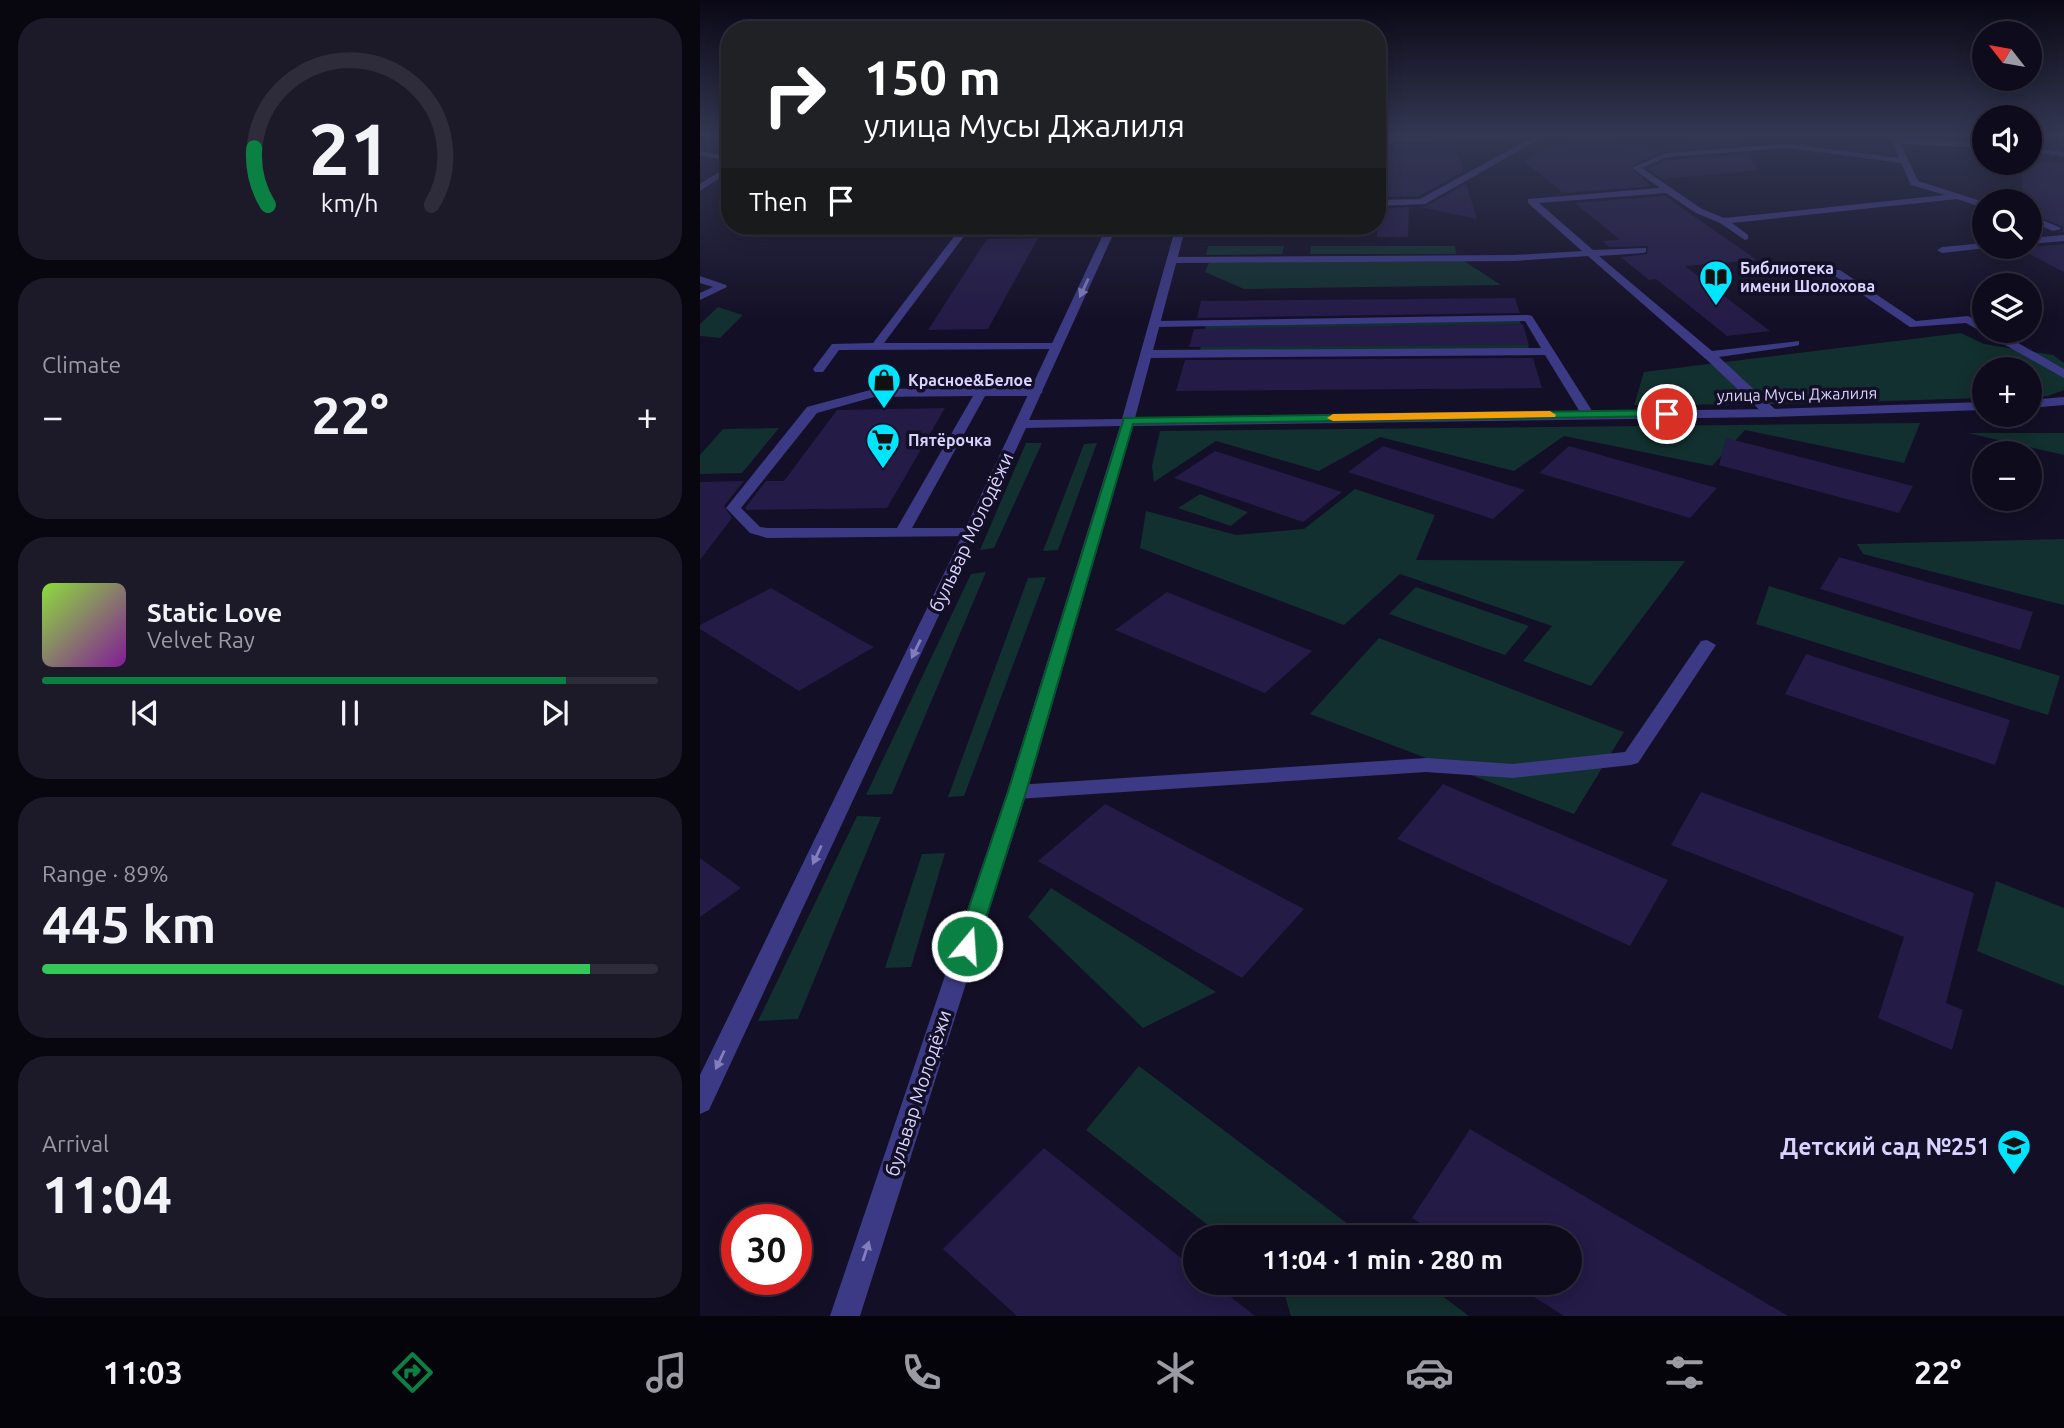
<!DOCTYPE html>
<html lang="en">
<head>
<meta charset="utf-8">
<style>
  :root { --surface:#0e0b1c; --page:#1c1929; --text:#f1f3f6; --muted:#9b9ba3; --line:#2e2b3b; --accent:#0b8043 }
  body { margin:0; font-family:Ubuntu,sans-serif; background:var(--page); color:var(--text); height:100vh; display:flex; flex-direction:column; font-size:26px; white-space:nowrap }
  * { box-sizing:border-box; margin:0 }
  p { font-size:23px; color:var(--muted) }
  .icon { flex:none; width:38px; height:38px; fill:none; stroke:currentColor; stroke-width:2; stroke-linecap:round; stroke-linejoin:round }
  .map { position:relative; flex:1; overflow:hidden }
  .drawer { display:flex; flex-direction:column; gap:18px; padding:18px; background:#08060f; width:700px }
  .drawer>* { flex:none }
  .top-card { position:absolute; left:21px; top:21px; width:665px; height:214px; border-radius:28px; box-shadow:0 4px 18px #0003,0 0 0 2px var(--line); background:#202124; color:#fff; overflow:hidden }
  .needle { width:46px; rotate:301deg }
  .controls { position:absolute; left:1272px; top:21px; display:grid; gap:14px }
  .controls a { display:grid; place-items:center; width:70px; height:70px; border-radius:50%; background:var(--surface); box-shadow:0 4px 18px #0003,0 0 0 2px var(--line); font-size:35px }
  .speed { position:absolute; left:21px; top:1204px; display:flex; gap:14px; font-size:35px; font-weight:700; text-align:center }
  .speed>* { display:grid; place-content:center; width:91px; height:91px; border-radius:50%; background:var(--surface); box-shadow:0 4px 18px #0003,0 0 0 2px var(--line); line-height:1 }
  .speed .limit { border:10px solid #d22; background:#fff; color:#111 }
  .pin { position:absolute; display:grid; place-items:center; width:60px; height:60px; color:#fff; margin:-30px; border:4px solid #fff; border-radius:50%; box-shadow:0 2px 7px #0007 }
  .me { position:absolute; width:77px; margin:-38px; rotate:18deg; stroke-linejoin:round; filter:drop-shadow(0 0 5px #0008) }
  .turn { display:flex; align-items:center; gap:24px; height:147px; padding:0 28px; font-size:32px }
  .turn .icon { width:91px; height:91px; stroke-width:2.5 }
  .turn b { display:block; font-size:49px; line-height:60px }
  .then { display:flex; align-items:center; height:66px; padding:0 28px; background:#0003; gap:14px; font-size:26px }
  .big { font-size:52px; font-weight:700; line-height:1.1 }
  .drawer .card { flex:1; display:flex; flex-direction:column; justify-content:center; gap:10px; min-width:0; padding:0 24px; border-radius:28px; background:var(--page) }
  .drawer .dial { align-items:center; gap:0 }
  .dial svg { height:182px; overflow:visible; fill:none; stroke:var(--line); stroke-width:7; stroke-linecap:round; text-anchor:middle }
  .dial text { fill:var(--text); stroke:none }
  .song { display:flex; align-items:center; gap:21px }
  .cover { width:84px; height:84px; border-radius:10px; background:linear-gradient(135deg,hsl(90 70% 55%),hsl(290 70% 35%)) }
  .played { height:7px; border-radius:4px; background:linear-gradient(90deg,var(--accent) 85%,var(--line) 85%) }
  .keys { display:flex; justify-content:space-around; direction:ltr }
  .heat { display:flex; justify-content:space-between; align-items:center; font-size:38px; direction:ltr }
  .charge { height:10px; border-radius:5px; background:linear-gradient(90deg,#34c759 89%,var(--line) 0) }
  .trip { position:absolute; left:483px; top:1225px; width:399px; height:70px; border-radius:35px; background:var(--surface); box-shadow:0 4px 18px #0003,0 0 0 2px var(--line); font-weight:700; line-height:70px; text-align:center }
  .tabs { display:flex; height:112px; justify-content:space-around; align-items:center; background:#06040b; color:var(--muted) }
  .tabs .icon { width:49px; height:49px }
  .tabs .current { color:var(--accent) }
  .tabs b { font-size:32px; color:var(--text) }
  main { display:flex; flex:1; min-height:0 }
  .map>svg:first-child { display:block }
  .green { fill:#12302f }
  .building { fill:#241b47 }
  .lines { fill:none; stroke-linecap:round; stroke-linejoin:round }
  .lane { fill:#3d3a85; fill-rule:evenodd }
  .street { fill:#3d3a85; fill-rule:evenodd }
  .oneway { fill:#837fbc }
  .route { fill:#0b8043; stroke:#07532c; stroke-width:2 }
  .slow { fill:#f59e0b }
  .labels { text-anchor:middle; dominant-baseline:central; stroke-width:7; stroke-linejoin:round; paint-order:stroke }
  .far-poi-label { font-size:16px; font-weight:bold; fill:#d9d4ff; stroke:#130f26; text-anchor:start }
  .far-street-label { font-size:16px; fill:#d9d4ff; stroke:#130f26 }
  .street-label { font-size:19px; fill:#d9d4ff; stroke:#130f26 }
  .near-poi-label { font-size:23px; font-weight:bold; fill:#d9d4ff; stroke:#130f26; text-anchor:end }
</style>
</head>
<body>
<main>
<section class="drawer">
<div class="card dial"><svg viewBox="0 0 100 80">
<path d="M14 69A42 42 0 1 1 86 69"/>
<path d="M14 69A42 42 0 0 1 8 44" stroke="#0b8043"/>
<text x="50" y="56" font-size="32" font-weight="700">21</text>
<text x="50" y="72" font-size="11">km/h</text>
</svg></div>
<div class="card"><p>Climate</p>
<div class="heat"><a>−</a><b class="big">22°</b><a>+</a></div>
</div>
<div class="card">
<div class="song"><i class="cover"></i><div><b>Static Love</b><p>Velvet Ray</p></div></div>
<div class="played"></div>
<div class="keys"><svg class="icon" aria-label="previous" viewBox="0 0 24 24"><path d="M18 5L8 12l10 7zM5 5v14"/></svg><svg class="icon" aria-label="pause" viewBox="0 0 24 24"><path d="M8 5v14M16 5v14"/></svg><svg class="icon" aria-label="next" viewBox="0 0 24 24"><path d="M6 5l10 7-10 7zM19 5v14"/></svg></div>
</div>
<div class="card"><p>Range · 89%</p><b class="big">445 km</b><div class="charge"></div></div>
<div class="card"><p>Arrival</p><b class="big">11:04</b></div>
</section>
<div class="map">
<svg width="1364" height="1316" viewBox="0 0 1364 1316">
  <rect width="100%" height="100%" fill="#130f26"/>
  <!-- green -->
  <path class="green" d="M 508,246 L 584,246 L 582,254 L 506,255 Z
    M 611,246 L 755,246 L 756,254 L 610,254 Z
    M 764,261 L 801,285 L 544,289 L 505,272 L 509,263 Z
    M 18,307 L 43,315 L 20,338 L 0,336 L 0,324 Z
    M 819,318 L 830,351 L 499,354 L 506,324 Z
    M 1261,333 L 1284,344 L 1353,355 L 1364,363 L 1364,390 L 1348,396 L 1330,396 L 1330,369 L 1284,369 L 1284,398 L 1086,404 L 934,405 L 944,372 Z
    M 1220,423 L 1204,463 L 1045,430 L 1012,466 L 864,436 L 814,471 L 680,437 L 619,471 L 516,441 L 454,482 L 452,466 L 460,431 Z
    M 79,428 L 42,473 L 0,474 L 0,455 L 23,429 Z
    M 1268,433 L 1364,433 L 1364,455 Z
    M 326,443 L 342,443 L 294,548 L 280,550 Z
    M 397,443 L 358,550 L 343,551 L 384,444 Z
    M 655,489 L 735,515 L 716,560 L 985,561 L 891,686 L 823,661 L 852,626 L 700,574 L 644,625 L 440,548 L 446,511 L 536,535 L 604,529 Z
    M 500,494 L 548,512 L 531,526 L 478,508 Z
    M 1364,539 L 1364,605 L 1163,554 L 1157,544 Z
    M 286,572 L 192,794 L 166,795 L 271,574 Z
    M 346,577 L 264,796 L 248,797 L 328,578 Z
    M 1069,586 L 1360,676 L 1348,715 L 1056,624 Z
    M 716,587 L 829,626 L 805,655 L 689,614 Z
    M 679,638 L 924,732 L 874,814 L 610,714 Z
    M 157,816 L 181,817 L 98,1019 L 58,1021 Z
    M 245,853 L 211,967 L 185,968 L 222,854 Z
    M 1296,881 L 1364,908 L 1364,986 L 1277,951 Z
    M 351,888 L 516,992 L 443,1028 L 328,917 Z
    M 439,1066 L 665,1237 L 523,1237 L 386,1130 Z
    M 581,1283 L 725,1283 L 769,1316 L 591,1316 Z"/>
  <!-- building -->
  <path class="building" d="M 1009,136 L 1038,141 L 1041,145 L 978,149 L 995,138 Z
    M 876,138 L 964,151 L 930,167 L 951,186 L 863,193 L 824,161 L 853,146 L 861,148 Z
    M 755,143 L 763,172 L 719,196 L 677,197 L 677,149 L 692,148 L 692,144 Z
    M 1047,154 L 1059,170 L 963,179 L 947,169 L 968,160 Z
    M 1330,159 L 1364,163 L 1364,232 L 1355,233 L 1363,231 L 1363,227 L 1330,213 L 1330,201 L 1323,201 L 1321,163 L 1330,163 Z
    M 766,184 L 777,219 L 720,207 L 726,206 Z
    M 965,196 L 1057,260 L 985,266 L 1070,331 L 1027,336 L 956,279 L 949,280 L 921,257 L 947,254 L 948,246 L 909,247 L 902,241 L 920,240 L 875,203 Z
    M 709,207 L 708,237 L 677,237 L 677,209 Z
    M 338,238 L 288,329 L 228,330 L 287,239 Z
    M 1364,244 L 1364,272 L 1316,247 L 1330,247 Z
    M 815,298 L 820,313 L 497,318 L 501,301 Z
    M 823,324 L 829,345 L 489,347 L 494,329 Z
    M 833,358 L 842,388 L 476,391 L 485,360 Z
    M 245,408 L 187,508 L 47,510 L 45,508 L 66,481 L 84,481 L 137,410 Z
    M 1026,438 L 1213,486 L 1199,513 L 1019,465 Z
    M 683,446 L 825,490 L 793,519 L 648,472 Z
    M 869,446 L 1017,488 L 990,518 L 839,473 Z
    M 515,451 L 642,492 L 603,522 L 474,478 Z
    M 44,481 L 24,506 L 32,518 L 0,560 L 0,482 Z
    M 1139,557 L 1333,612 L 1320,650 L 1120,589 Z
    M 71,588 L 150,634 L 174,647 L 99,691 L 0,629 L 0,625 Z
    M 467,592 L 612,651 L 565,693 L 415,630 Z
    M 1106,654 L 1310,720 L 1295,765 L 1085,694 Z
    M 743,784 L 968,880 L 930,946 L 697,839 Z
    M 1001,792 L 1274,893 L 1246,1003 L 1263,1010 L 1252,1050 L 1178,1018 L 1204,937 L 971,845 Z
    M 405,804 L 451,828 L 604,909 L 542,978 L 338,861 Z
    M 0,858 L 41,888 L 0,917 Z
    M 770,1129 L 1088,1316 L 864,1316 L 812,1283 L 870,1283 L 870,1237 L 742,1237 L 712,1218 Z
    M 344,1148 L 495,1269 L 495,1283 L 513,1283 L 555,1316 L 317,1316 L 243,1249 Z"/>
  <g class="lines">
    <!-- lane -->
    <path class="lane" d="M 759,136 L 845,136 L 725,204 L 677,206 L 677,200 L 720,199 L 831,138 L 677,142 L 677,138 Z
      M 1190,136 L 1284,144 L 1284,148 L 1201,144 L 1218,181 L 1284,202 L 1284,208 L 1257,199 L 1032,223 L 1048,235 L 1048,239 L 1045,240 L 1020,223 L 996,213 L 966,193 L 839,203 L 893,250 L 946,248 L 946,252 L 943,253 L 899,256 L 1012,351 L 1099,341 L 1099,345 L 1095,346 L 1019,357 L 1076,410 L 1076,416 L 1066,416 L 1008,361 L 888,256 L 814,261 L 473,263 L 468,260 L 473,257 L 814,255 L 882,251 L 828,203 L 828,199 L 960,188 L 932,168 L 966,153 L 1088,144 L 1199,158 ZM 1088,148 L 1201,163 L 1211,185 L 1245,195 L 1024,218 L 1002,209 L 942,168 L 967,157 Z
      M 1330,148 L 1364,152 L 1364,156 L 1330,152 Z
      M 0,151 L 30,157 L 30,162 L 0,155 Z
      M 30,165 L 30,171 L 0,191 L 0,184 Z
      M 1330,215 L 1359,227 L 1361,229 L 1353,231 L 1330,221 Z
      M 262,226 L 272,226 L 270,229 L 411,227 L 416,230 L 411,233 L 265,235 L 184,343 L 356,343 L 360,345 L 360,349 L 139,350 L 123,372 L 115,372 L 113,369 L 132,344 L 173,343 Z
      M 1364,235 L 1364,241 L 1330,244 L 1330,238 Z
      M 1284,243 L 1287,248 L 1242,253 L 1237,250 L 1242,247 Z
      M 1132,270 L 1140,270 L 1216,321 L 1268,316 L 1284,324 L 1284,331 L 1297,331 L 1364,369 L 1364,378 L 1266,323 L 1210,327 L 1132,274 Z
      M 0,276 L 26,285 L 27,287 L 0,300 L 0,293 L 13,287 L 0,283 Z
      M 828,315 L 832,316 L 894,414 L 893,417 L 883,417 L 845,355 L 448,358 L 442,354 L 448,350 L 841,348 L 825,321 L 456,327 L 450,324 L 456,321 Z
      M 281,388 L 337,388 L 343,392 L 337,396 L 285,396 L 212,528 L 270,528 L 278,533 L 275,536 L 67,538 L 50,533 L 26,508 L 107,407 L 174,389 ZM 273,396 L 197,528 L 67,528 L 60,527 L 41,508 L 117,413 L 174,397 Z
      M 1007,640 L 1016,645 L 938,763 L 931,765 L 813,778 L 726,772 L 317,799 L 310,797 L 307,792 L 310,787 L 317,785 L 726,758 L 813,764 L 925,752 L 1001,641 Z"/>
    <!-- street -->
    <path class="street" d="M 407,226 L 417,226 L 329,420 L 422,419 L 476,226 L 486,226 L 435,418 L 1071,409 L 1284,402 L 1284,410 L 1071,417 L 433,426 L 327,792 L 160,1316 L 130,1316 L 307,792 L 420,426 L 326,428 L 9,1110 L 0,1114 L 0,1075 L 251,559 Z
      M 1364,397 L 1364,405 L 1330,408 L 1330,400 Z"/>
  </g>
  <!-- one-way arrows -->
  <defs><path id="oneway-solid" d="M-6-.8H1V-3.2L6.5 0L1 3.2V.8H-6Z" transform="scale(1.75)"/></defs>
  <g class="oneway">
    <use href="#oneway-solid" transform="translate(384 288) rotate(115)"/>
    <use href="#oneway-solid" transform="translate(216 649) rotate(116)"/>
    <use href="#oneway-solid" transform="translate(117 855) rotate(115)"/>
    <use href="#oneway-solid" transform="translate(20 1060) rotate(115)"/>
    <use href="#oneway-solid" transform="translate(166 1251) rotate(-72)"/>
  </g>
  <!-- sky -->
  <linearGradient id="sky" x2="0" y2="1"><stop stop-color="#0a0815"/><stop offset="0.42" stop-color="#333752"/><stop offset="1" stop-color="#333752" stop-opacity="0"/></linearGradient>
  <rect width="1364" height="320" fill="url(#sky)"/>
  <!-- route -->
  <path class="route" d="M 967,410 L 973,414 L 971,416 L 433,424 L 326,792 L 277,946 L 274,952 L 267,955 L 259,952 L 256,946 L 308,792 L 424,418 Z"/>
  <!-- slow -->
  <path class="slow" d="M 850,411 L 856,415 L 855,417 L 633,421 L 627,418 L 633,414 Z"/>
  <!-- icons -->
  <defs>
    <g id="library-pin" transform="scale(1.75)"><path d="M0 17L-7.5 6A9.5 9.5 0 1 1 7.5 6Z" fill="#00e5ff" stroke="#130f26"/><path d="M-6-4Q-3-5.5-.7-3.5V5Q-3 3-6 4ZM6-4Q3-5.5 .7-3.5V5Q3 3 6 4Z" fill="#111"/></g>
    <g id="shop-pin" transform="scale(1.75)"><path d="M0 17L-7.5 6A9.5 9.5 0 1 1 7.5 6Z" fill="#00e5ff" stroke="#130f26"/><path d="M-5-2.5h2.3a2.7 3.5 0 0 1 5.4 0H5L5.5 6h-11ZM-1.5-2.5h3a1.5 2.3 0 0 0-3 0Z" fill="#111"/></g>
    <g id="supermarket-pin" transform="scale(1.75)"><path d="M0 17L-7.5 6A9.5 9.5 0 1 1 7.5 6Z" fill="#00e5ff" stroke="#130f26"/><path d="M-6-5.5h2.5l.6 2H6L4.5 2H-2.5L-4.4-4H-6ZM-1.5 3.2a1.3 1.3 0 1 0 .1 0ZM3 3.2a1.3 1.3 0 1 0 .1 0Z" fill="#111"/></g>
    <g id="school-pin" transform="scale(1.75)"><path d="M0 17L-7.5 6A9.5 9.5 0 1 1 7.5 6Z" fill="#00e5ff" stroke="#130f26"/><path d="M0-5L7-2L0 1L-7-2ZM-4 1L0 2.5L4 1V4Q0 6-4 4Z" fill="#111"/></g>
  </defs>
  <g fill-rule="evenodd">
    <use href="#library-pin" x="1016" y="277"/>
    <use href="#shop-pin" x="184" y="380"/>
    <use href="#supermarket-pin" x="183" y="440"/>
    <use href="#school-pin" x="1314" y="1146"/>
  </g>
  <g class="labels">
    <!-- far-poi labels -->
    <g class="far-poi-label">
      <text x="1040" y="268">Библиотека<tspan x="1040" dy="18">имени Шолохова</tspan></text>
      <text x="208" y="380">Красное&amp;Белое</text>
      <text x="208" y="440">Пятёрочка</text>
    </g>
    <!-- far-street labels -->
    <g class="far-street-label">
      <text transform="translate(1097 394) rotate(-1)">улица Мусы Джалиля</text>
    </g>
    <!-- street labels -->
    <g class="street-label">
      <text transform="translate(271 532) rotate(-65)">бульвар Молодёжи</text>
      <text transform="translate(218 1093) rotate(-72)">бульвар Молодёжи</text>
    </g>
    <!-- near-poi labels -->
    <g class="near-poi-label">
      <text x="1290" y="1146">Детский сад №251</text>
    </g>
  </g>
</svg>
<div class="controls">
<a><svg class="needle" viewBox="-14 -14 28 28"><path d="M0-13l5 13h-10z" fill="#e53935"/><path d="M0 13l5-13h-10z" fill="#9b9ba3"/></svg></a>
<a><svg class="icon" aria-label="sound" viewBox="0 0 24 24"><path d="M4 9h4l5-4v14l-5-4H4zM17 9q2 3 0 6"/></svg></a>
<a><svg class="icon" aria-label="search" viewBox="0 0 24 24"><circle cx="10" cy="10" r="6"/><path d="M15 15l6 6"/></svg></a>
<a><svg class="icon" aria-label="layers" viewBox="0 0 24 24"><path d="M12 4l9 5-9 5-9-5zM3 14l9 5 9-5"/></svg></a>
<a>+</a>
<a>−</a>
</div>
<div class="speed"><div class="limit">30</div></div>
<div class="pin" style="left:967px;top:414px;background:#d93025"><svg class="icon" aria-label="arrive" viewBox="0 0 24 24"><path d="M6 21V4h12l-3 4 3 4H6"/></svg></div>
<svg class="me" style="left:267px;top:946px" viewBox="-20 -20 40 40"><circle r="17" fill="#0b8043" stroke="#fff" stroke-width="3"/><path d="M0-11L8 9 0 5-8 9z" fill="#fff"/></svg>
<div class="trip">11:04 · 1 min · 280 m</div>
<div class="top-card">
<div class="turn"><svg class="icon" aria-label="right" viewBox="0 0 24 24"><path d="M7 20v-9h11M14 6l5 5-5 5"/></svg><div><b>150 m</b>улица Мусы Джалиля</div></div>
<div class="then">Then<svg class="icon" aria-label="arrive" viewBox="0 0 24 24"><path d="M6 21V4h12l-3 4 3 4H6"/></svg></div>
</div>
</div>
</main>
<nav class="tabs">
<b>11:03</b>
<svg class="icon current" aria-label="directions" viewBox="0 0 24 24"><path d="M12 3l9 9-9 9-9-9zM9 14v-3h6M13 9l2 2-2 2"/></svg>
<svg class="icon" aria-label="music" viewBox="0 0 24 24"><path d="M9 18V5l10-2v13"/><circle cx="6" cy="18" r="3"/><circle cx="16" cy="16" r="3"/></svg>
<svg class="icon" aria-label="phone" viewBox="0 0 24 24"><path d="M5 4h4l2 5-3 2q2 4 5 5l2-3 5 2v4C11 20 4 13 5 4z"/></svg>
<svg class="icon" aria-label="climate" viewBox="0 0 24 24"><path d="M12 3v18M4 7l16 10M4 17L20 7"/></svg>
<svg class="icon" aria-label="car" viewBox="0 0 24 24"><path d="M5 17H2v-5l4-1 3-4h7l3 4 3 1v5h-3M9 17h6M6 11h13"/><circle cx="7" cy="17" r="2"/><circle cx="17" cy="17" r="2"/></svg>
<svg class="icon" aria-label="filters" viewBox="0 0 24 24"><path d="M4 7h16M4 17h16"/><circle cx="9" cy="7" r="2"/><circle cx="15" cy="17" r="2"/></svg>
<b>22°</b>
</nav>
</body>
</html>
